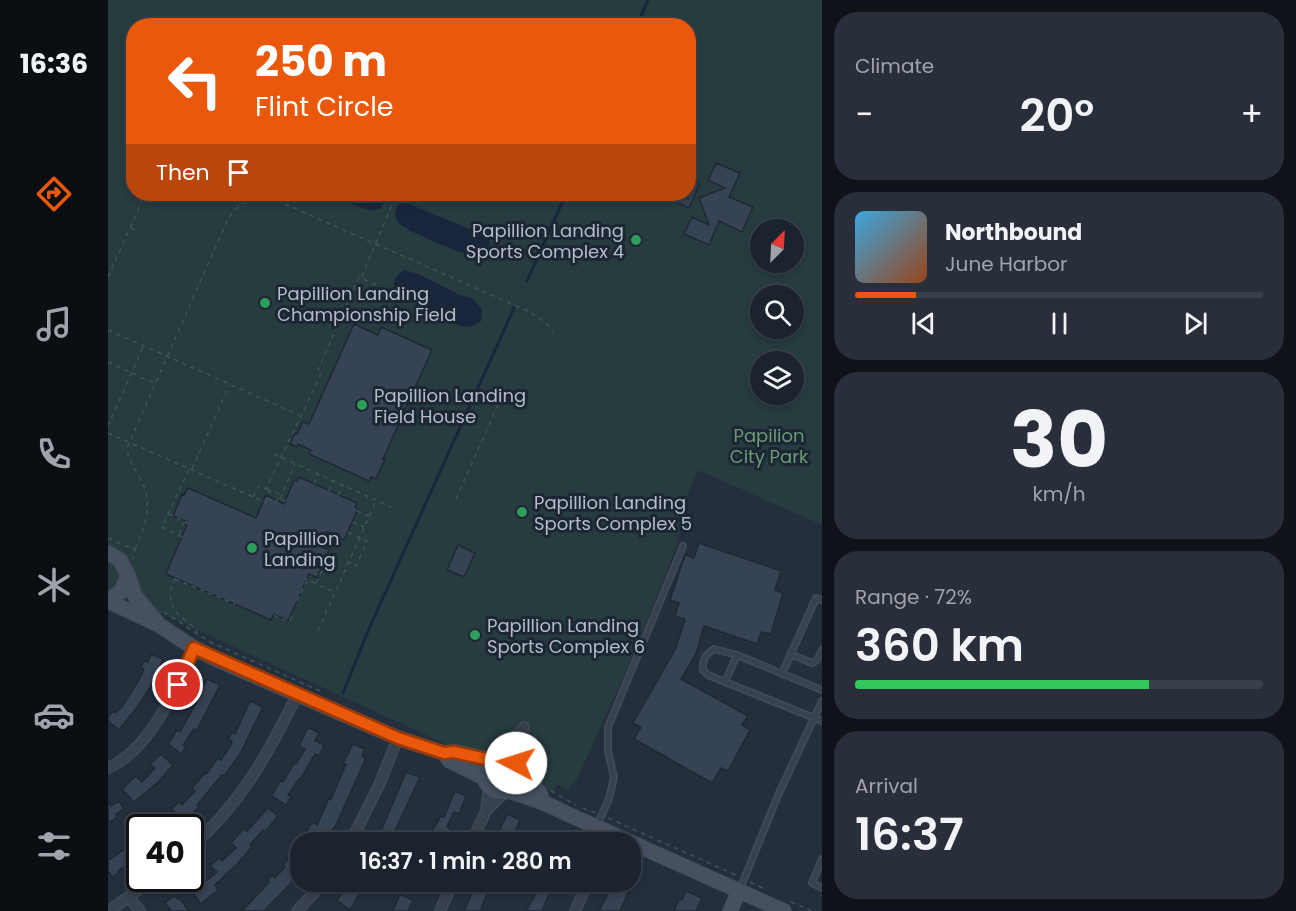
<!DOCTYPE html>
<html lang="en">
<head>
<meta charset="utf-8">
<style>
  :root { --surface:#1b232e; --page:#282f3a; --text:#f1f3f6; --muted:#a0a4aa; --line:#39404a; --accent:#ea580c }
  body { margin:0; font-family:Poppins,sans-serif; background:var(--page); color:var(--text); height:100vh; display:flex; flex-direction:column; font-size:22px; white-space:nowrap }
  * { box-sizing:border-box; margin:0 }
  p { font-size:20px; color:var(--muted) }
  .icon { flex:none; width:33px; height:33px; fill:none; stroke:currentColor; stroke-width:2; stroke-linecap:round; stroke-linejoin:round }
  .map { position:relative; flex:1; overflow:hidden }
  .sheet { display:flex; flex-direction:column; gap:12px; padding:12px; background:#0f1319; width:474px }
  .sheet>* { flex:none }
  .guide { position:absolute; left:18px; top:18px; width:570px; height:183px; border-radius:24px; box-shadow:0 3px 9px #0003,0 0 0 2px var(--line); background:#ea580c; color:#fff; overflow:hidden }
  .needle { width:39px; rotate:24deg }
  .tools { position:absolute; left:642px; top:219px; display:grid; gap:12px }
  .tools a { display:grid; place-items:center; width:54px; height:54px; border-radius:50%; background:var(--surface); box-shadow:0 3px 9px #0003,0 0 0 2px var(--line); font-size:30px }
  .speed { position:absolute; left:18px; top:814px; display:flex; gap:12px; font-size:30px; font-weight:700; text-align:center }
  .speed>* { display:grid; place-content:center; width:78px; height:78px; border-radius:50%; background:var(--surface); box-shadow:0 3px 9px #0003,0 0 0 2px var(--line); line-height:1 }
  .speed .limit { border:3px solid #111; border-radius:9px; background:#fff; color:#111 }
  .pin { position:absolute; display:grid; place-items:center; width:51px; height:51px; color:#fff; margin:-26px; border:3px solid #fff; border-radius:50%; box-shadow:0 2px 6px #0007 }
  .me { position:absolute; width:66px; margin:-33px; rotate:275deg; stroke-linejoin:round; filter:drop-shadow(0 0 4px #0008) }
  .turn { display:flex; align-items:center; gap:21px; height:126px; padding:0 30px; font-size:27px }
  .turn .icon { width:78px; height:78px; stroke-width:2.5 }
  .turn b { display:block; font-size:42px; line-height:51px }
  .then { display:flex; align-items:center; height:57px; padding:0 30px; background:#0003; gap:12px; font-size:22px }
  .big { font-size:45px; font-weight:600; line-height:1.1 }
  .sheet .widget { flex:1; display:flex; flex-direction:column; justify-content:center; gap:9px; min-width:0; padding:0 21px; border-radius:24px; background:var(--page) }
  .sheet .dial { align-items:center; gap:0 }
  .dial b { font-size:78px; line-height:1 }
  .song { display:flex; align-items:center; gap:18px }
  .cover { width:72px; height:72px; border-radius:9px; background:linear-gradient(135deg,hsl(200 70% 55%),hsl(20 70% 35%)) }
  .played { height:6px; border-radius:3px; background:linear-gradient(90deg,var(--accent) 15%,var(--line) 15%) }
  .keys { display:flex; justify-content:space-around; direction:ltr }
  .heat { display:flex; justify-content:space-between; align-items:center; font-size:33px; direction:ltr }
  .charge { height:9px; border-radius:4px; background:linear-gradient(90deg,#34c759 72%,var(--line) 0) }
  .trip { position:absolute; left:182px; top:832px; width:351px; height:60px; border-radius:24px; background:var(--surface); box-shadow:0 3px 9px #0003,0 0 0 2px var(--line); font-weight:600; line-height:60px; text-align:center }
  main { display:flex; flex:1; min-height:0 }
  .dock { display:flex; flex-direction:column; width:108px; justify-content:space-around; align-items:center; background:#0b0e12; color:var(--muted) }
  .dock .icon { width:42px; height:42px }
  .dock .on { color:var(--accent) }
  .dock b { font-size:27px; color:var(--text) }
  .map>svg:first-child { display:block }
  .green { fill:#263c3f; fill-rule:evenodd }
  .water { fill:#17263c }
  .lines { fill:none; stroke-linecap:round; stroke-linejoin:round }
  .stream { stroke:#17263c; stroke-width:3 }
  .building { fill:#364354; stroke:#1f2835; stroke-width:1.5 }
  .lane-casing { stroke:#414a57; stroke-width:8 }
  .street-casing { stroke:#414a57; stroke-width:12 }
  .secondary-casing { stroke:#414a57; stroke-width:16 }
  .path { stroke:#3f5557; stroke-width:1.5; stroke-dasharray:4.5 4.5; stroke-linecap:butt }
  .lane { stroke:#38414e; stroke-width:4.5 }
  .street { stroke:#38414e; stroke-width:9 }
  .secondary { stroke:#465061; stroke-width:14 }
  .route-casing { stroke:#983908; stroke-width:15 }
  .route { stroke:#ea580c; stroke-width:10 }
  .leisure-dot { fill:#2e9e5b; stroke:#1d2633; stroke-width:2 }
  .labels { text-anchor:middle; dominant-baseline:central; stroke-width:6; stroke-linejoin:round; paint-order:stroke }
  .poi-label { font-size:18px; fill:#b4bcc9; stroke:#1d2633; text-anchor:start }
  .park-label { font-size:18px; fill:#6b9a76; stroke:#1d2633 }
</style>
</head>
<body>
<main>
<nav class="dock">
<b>16:36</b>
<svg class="icon on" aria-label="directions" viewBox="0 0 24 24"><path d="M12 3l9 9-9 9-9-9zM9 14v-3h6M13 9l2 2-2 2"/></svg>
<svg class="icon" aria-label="music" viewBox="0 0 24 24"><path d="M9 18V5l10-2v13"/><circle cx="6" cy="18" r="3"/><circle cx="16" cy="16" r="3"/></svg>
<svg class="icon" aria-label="phone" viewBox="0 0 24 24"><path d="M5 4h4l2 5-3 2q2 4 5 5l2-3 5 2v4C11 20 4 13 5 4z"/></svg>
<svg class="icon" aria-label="climate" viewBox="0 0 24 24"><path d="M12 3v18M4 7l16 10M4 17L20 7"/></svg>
<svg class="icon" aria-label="car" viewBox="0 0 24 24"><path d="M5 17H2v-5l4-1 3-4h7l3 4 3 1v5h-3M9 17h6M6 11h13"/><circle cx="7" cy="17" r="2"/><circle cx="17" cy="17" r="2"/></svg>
<svg class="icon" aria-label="filters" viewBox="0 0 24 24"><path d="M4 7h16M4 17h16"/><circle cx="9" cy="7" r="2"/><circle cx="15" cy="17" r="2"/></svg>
</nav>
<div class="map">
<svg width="714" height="911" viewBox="0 0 714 911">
  <rect width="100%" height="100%" fill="#242f3e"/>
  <!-- green -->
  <path class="green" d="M 0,0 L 714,0 L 714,525 L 590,470 L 575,506 L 574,523 L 568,548 L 521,664 L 469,779 L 460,790 L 457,790 L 450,784 L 446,793 L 404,774 L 401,781 L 391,782 L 385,774 L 388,767 L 0,589 ZM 26,26 L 580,26 L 580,194 L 26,194 ZM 652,230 L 686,230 L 686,262 L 652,262 ZM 652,296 L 686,296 L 686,328 L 652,328 ZM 652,362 L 686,362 L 686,394 L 652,394 Z"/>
  <!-- water -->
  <path class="water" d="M 224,194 L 275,194 C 281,227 235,199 224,194 Z
    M 299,203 L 378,236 L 382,242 L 380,251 C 377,254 376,256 372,256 C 361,258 303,233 293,225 C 289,222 288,218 287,213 L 291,204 Z
    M 297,270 L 312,275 L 352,295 L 364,298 L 374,309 L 373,321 C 355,338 332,312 314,304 C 308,301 298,302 291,300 C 284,289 283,276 297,270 Z"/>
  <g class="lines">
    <!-- stream -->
    <path class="stream" d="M 529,26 L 540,0
      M 419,281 L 458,194
      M 235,693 L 260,631 L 406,308"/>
  </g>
  <!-- building -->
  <path class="building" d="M 608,163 L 632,173 L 621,197 L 645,207 L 634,232 L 611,221 L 601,245 L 576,234 L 584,217 L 601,225 L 591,198 L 617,188 L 600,180 Z
    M 580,179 L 591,184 L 581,208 L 563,200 L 566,194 L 580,199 Z
    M 246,324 L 270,335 L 273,327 L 324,350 L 275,459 L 277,459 L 268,479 L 263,477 L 261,481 L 201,454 L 203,450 L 190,444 L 189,447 L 182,444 L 187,433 L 189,434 L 195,422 L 201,424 Z
    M 191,477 L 249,503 L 247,507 L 250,509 L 236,540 L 218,532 L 212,546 L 221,550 L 209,578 L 201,574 L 180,621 L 166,614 L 163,620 L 58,574 L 80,522 L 65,516 L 74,494 L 76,495 L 80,488 L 148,518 L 158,495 L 176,504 L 186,480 L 189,481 Z
    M 591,543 L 673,571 L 667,590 L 675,593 L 663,634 L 653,632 L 649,644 L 596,626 L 588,654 L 573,679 L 640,716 L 634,725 L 642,730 L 620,771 L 613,768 L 604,783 L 526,739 L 533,727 L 525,723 L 568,648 L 577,619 L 567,616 L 571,603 L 562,600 L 577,555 L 586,558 Z
    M 350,545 L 367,553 L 356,577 L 339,570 Z
    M 43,654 L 55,659 L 46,681 L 30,706 L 11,730 L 0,721 L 0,717 L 5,711 L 7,713 L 14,707 L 31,680 L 36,669 L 33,668 L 36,661 L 40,662 Z
    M 99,679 L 112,685 L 89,730 L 86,729 L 75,745 L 78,747 L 73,754 L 60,744 L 69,730 L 72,732 L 91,698 L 88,697 L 94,684 L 96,685 Z
    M 142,701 L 155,707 L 132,754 L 116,776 L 114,775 L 89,805 L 91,807 L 70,828 L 50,828 L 68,813 L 63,809 L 71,802 L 74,805 L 87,791 L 84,788 L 98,772 L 99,773 L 110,758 L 113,760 L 123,745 L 124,741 L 120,739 L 124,732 L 127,734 Z
    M 200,727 L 211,733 L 207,741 L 216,745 L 211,756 L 207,754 L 192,780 L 191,779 L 180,795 L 183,797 L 178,805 L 163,796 L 173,780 L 175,782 L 186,763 L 188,764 L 197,749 L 191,746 Z
    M 245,744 L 257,749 L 254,756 L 258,758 L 228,825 L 215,843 L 194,843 L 202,832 L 199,829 L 205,822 L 209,825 L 221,798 L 223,799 L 238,764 L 235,763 Z
    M 53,754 L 65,765 L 50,782 L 26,802 L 14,789 L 28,776 L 34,782 L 47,768 L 42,764 Z
    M 298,772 L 312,777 L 286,833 L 288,834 L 284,843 L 268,843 Z
    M 347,791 L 358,796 L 351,814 L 346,812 L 339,827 L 345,830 L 339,842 L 322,834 L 333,816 L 336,817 Z
    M 0,800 L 3,806 L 11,801 L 16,809 L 8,814 L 10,817 L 0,823 Z
    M 160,808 L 170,816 L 157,832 L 155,830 L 142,845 L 144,847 L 129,864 L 107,885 L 110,890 L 93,904 L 79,886 L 88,879 L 93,885 L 109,872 L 102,866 L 111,858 L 114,861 L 128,848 L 123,843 L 136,828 L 139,831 Z
    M 399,814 L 412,820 L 402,843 L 386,843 Z
    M 32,838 L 32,855 L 10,871 L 11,872 L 5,877 L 0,871 L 0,861 Z
    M 192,844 L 192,874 L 156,911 L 134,911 L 161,882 L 159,881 L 164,875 L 167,878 L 177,867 L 175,865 Z
    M 522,866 L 530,870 L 512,911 L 491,911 L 506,882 L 522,882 Z
    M 355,882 L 384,882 L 372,911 L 356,911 L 367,887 Z
    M 435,882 L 451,882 L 450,884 L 455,886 L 451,896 L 442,892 L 434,911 L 418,911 Z
    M 241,883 L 252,892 L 242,910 L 229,900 Z
    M 578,891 L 594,898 L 588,911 L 566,911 L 571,899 L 574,900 Z
    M 292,894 L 305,900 L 300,911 L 285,911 Z
    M 66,896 L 73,900 L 81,911 L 63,911 L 57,903 Z"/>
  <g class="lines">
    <!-- lane casing -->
    <g class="lane-casing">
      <path id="lane" d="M 682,654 L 704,663 L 709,660 L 714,650
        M 674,674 L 708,598 L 714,600
        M 617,682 L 600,675 L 595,670 C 594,660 597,655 606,649 L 629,655
        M 714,690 L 629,655 L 617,682 L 714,721
        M 489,825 L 501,799 L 506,777 L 500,751 L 500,727 L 575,546
        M 714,859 L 704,883 L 714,888
        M 632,889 L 671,793 L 714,701"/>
    </g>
    <!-- street casing -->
    <g class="street-casing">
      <path id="street" d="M 393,756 L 416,727
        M 408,763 L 416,729
        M 0,768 C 43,749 68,688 86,648
        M 378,811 L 397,792
        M 242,843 L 271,785 L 290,738
        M 363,843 L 378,811 L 381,787
        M 82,848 C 133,804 160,754 189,695
        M 21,897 L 32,911
        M 1,911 L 45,879
        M 189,911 L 216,882
        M 332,911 L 345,882
        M 467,911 L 480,882"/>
    </g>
    <!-- secondary casing -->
    <g class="secondary-casing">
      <path id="secondary" d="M 0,553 L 12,560 L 20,575 L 13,592 L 0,600
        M 20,575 L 27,596 L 48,621
        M 0,601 L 51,625 L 86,648 L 112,661 L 290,738 L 336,753 L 346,752 L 383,760
        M 336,753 L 342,761 L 377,778
        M376 774a18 18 0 1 1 36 0a18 18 0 1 1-36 0Z
        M 413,774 L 431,792 L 435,801
        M 402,791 C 420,798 438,802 455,812 L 676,911
        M 622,911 L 631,891"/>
    </g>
    <!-- path -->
    <path class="path" d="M 23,228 L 30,231
      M 0,277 L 37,194
      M 268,285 L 253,278 L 283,207 L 285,194
      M 0,330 L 191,415
      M 0,362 L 46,383
      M 0,426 L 35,347
      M 0,433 L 159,503
      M 166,454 L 283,507
      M 84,469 L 121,386
      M 206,484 L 210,474
      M 159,489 L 173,495
      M 221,491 L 225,481
      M 230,495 L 235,485
      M 145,497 L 149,488 L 152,486 L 158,489 L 214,372 L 210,370 L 251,277 L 253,278
      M 159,498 L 168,502 L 170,498 L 177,501
      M 172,499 L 187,464
      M 348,499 L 397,389 L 403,387
      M 157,502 L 162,491
      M 249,511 L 261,516
      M 61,514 L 84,525
      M 245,522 L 256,527
      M 240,532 L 259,541 L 248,566 L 242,563
      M 71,534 L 76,522
      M 74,537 L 54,527 L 81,469
      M 0,538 L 27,550 L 25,559
      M 27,549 C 38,524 46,503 32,478 C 26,468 20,459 19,448 L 119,221 C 130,201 147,194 170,201 L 422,312 L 437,322 L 445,332
      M 67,578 C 56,604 66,614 88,628 L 89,633
      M 195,578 L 226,592
      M 67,579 L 127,604
      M 208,583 L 222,553
      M 189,601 L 199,581
      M 56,612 L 102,642 L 212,691
      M 166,615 L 181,622 L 185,614
      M 210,631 L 268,501
      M 420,753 L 421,766
      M 443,791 L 468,805
      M 475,808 L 488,813
      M 500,818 L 630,876
      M 642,882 L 657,889
      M 683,902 L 704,911"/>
    <!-- lane -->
    <use href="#lane" class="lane"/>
    <!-- street -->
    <use href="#street" class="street"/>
    <!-- secondary -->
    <use href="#secondary" class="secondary"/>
  </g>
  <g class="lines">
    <!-- route casing -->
    <g class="route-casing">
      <path id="route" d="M 70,685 L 86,648 L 290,738 L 336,753 L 346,752 L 382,760 L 397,756 L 408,763"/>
    </g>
    <!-- route -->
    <use href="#route" class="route"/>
  </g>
  <!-- markers -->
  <g class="leisure-dot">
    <circle cx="528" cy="240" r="6"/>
    <circle cx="157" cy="303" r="6"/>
    <circle cx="254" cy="405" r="6"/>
    <circle cx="414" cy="512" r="6"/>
    <circle cx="144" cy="548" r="6"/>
    <circle cx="367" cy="635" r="6"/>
  </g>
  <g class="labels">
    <!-- poi labels -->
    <g class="poi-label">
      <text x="516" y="230" text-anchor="end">Papillion Landing<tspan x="516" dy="21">Sports Complex 4</tspan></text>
      <text x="169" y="293">Papillion Landing<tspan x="169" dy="21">Championship Field</tspan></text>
      <text x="266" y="395">Papillion Landing<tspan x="266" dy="21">Field House</tspan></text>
      <text x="426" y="502">Papillion Landing<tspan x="426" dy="21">Sports Complex 5</tspan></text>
      <text x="156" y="538">Papillion<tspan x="156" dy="21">Landing</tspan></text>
      <text x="379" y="625">Papillion Landing<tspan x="379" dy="21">Sports Complex 6</tspan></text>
    </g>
    <!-- park labels -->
    <g class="park-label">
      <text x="661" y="435">Papilion<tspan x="661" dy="21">City Park</tspan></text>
    </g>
  </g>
</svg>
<div class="tools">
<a><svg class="needle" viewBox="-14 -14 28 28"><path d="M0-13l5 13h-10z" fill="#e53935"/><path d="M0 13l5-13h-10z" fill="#a0a4aa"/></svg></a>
<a><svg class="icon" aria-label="search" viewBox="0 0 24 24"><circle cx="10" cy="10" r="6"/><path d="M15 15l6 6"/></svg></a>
<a><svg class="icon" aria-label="layers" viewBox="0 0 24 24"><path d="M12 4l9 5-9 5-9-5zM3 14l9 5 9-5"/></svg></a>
</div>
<div class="speed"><div class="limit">40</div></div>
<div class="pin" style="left:70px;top:685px;background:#d93025"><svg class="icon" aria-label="arrive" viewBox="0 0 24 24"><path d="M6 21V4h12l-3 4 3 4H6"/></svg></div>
<svg class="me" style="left:408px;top:763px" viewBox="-20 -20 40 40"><circle r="19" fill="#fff"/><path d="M0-13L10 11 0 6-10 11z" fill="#ea580c"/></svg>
<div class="trip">16:37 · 1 min · 280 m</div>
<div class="guide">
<div class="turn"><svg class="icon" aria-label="left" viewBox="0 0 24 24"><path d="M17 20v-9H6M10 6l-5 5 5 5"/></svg><div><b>250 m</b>Flint Circle</div></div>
<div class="then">Then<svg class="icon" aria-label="arrive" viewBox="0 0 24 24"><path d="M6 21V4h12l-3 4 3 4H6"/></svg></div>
</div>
</div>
<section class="sheet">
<div class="widget"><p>Climate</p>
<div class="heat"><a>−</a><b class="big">20°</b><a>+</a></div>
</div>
<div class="widget">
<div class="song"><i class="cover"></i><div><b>Northbound</b><p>June Harbor</p></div></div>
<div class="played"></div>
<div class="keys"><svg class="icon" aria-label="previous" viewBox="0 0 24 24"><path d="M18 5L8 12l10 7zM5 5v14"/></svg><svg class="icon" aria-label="pause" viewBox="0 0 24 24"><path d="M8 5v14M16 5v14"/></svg><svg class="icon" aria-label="next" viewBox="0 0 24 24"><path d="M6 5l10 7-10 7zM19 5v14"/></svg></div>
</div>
<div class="widget dial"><b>30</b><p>km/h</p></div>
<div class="widget"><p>Range · 72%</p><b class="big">360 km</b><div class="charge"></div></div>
<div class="widget"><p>Arrival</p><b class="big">16:37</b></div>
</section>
</main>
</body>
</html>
